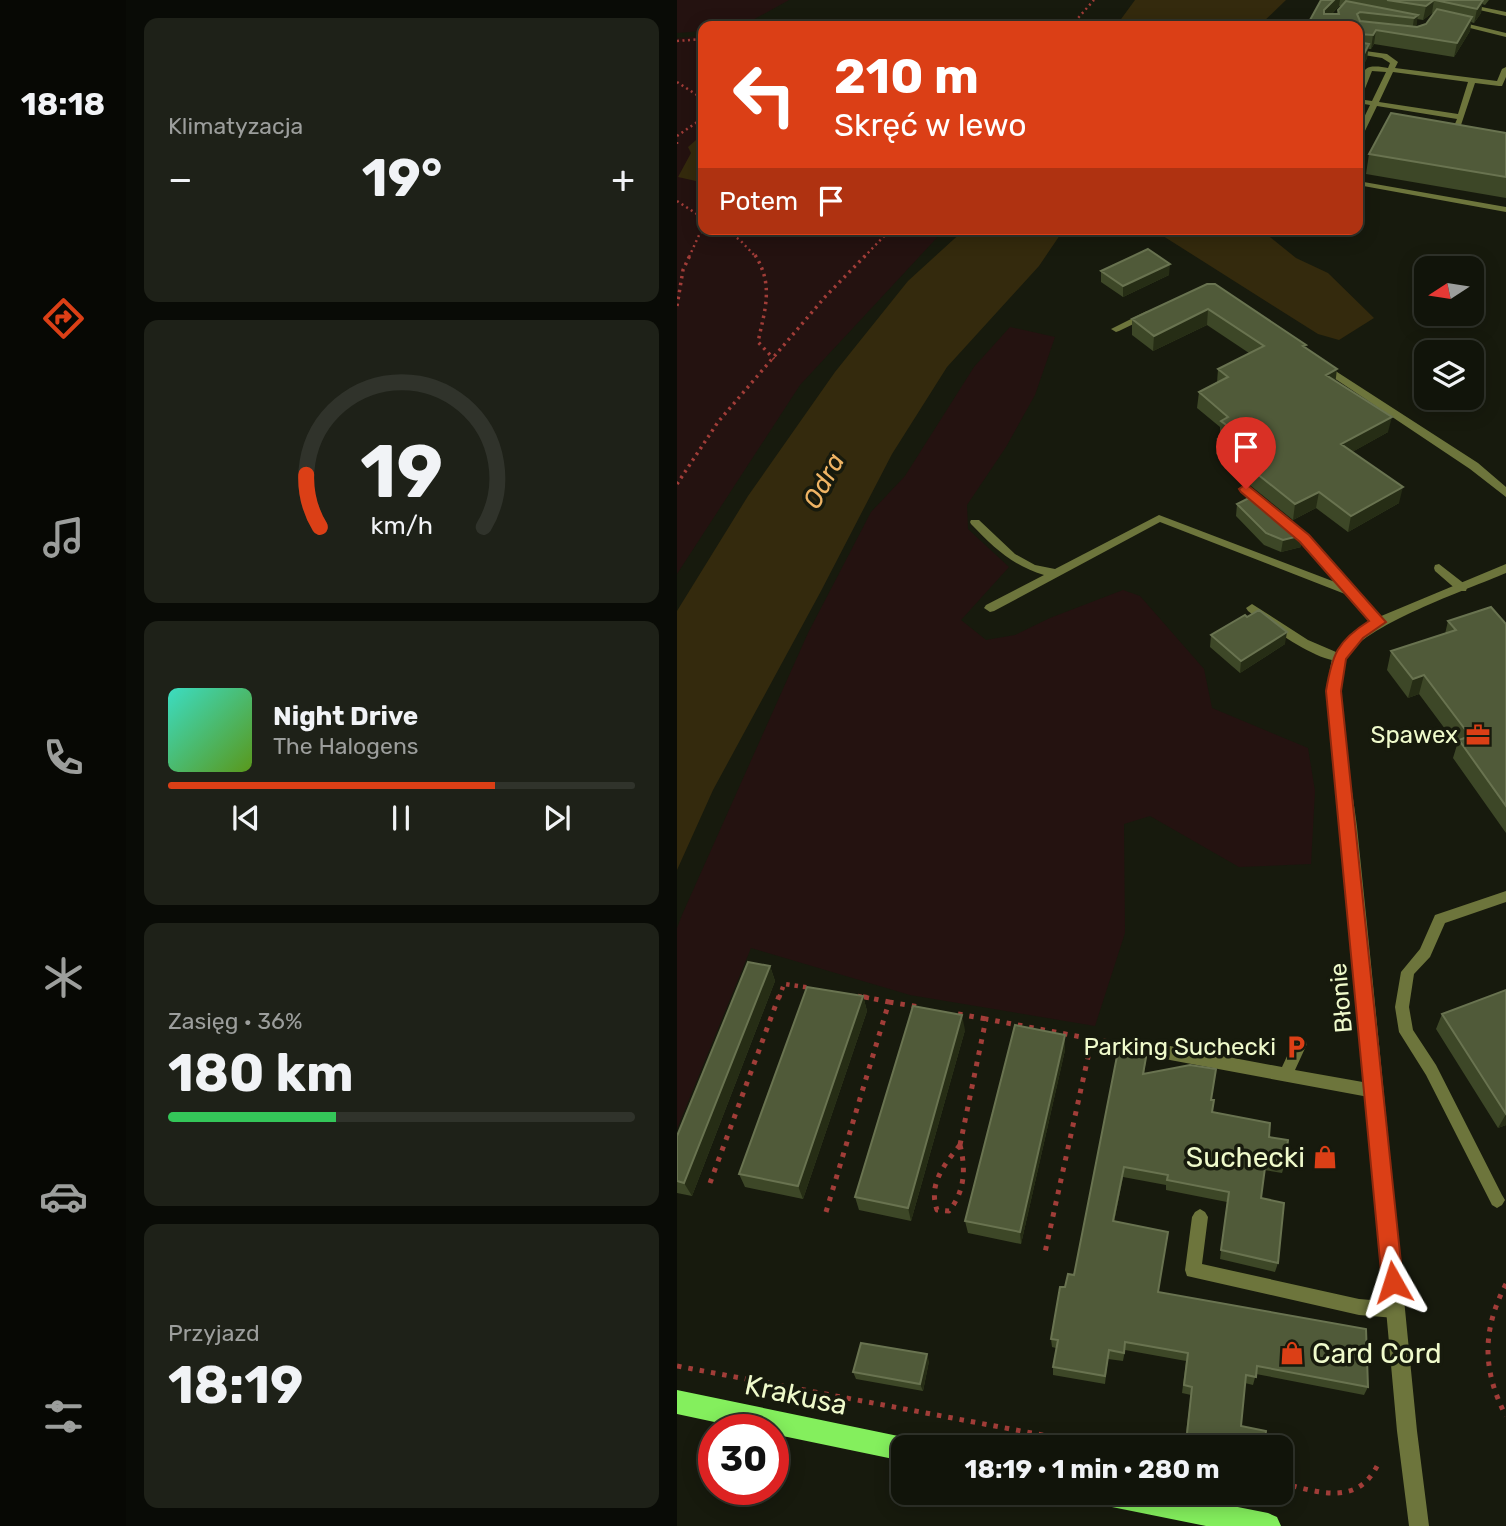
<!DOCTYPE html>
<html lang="pl">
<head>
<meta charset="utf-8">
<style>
  :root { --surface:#11140a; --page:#1e2118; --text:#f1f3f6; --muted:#9c9e9c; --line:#30332b; --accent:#db3f16 }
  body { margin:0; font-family:Rubik,sans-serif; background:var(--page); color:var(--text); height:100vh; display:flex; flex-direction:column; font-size:26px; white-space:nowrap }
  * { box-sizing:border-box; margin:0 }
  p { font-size:23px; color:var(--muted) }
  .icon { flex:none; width:38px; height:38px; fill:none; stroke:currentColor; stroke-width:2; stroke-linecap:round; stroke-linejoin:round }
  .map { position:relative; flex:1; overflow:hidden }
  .sheet { display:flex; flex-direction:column; gap:18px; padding:18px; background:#090b06; width:551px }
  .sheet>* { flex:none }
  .guide { position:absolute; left:21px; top:21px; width:665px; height:214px; border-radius:14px; box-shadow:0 4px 18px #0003,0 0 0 2px var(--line); background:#db3f16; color:#fff; overflow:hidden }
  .needle { width:46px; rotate:258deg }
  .buttons { position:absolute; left:737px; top:256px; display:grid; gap:14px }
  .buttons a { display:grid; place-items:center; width:70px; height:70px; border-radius:14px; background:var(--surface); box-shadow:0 4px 18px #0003,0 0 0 2px var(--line); font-size:35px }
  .speed { position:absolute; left:21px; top:1414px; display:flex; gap:14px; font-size:35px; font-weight:700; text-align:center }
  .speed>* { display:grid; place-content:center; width:91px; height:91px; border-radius:50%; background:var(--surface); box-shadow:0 4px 18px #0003,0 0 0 2px var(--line); line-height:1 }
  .speed .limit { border:10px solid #d22; background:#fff; color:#111 }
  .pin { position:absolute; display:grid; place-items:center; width:60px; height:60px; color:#fff; margin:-72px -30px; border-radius:50% 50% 50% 0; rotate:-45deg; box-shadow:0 0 7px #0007 }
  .pin .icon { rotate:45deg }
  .me { position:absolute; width:77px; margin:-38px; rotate:354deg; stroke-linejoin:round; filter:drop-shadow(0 0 5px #0008) }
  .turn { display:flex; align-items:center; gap:24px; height:147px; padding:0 21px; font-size:32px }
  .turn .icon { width:91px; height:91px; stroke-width:2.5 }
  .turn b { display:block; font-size:49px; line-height:60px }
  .then { display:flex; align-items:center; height:66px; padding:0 21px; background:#0003; gap:14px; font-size:26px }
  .big { font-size:52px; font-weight:700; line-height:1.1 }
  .sheet .widget { flex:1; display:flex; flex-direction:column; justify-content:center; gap:10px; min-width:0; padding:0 24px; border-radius:14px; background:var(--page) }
  .sheet .dial { align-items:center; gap:0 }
  .dial svg { height:182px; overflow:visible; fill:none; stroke:var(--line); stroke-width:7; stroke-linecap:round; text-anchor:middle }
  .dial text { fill:var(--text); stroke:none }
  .song { display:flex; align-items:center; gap:21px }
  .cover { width:84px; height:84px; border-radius:10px; background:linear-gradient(135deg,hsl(170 70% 55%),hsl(90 70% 35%)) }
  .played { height:7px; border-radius:4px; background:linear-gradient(90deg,var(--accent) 70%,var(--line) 70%) }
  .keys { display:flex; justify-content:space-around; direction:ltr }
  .heat { display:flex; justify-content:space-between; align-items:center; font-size:38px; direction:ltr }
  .charge { height:10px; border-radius:5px; background:linear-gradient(90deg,#34c759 36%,var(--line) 0) }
  .trip { position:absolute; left:214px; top:1435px; width:402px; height:70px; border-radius:14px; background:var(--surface); box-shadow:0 4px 18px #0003,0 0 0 2px var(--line); font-weight:700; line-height:70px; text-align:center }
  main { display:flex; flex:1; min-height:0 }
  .tabs { display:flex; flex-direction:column; width:126px; justify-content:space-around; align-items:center; background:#070804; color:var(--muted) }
  .tabs .icon { width:49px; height:49px }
  .tabs .selected { color:var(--accent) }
  .tabs b { font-size:32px; color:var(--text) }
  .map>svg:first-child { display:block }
  .green { fill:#241210 }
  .water { fill:#342a0d }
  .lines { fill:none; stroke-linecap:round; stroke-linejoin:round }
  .path-far3 { stroke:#a13d38; stroke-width:2.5; stroke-dasharray:2 3.5; stroke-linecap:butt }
  .path-far2 { stroke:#a13d38; stroke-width:3.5; stroke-dasharray:2.5 4.5; stroke-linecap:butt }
  .path-far1 { stroke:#a13d38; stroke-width:4.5; stroke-dasharray:3.5 5; stroke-linecap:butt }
  .path { stroke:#a13d38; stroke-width:5; stroke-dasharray:4.5 7; stroke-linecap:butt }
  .lane { fill:#6d753c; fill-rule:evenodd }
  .street { fill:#6d753c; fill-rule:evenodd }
  .primary { fill:#84ef5d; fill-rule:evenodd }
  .wall { fill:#3d4727; fill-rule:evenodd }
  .shaded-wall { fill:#262d15 }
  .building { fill:#505a39; stroke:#697350; stroke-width:2 }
  .route { fill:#db3f16; stroke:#8e290e; stroke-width:2 }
  .labels { text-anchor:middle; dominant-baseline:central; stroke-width:7; stroke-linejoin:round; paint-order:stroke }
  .poi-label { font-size:24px; fill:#effacb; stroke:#171a0d; text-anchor:end }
  .street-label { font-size:24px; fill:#effacb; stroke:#171a0d }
  .water-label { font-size:26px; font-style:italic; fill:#efb464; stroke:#171a0d }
  .near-poi-label { font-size:28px; fill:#effacb; stroke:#171a0d; text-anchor:end }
  .near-street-label { font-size:28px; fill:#effacb; stroke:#171a0d }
</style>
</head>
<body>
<main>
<nav class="tabs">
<b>18:18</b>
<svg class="icon selected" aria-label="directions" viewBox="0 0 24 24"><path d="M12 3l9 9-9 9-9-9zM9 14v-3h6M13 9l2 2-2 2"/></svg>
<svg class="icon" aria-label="music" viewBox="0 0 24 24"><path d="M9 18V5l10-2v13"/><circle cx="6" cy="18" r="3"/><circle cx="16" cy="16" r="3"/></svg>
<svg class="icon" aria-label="phone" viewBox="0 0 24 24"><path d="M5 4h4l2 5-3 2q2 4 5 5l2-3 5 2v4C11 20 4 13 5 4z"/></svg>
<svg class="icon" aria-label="climate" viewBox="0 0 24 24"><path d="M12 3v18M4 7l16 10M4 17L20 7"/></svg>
<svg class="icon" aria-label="car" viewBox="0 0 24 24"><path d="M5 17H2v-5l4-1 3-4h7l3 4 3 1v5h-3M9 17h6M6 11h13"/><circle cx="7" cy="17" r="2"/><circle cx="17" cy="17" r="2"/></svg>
<svg class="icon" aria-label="filters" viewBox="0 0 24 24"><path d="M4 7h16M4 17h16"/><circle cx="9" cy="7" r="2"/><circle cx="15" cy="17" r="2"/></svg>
</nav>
<section class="sheet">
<div class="widget"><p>Klimatyzacja</p>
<div class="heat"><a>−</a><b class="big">19°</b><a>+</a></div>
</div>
<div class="widget dial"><svg viewBox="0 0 100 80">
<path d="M14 69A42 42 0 1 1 86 69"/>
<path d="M14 69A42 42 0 0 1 8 46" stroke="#db3f16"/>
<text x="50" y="56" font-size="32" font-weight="700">19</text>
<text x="50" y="72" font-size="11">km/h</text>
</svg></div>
<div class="widget">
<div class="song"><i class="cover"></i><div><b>Night Drive</b><p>The Halogens</p></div></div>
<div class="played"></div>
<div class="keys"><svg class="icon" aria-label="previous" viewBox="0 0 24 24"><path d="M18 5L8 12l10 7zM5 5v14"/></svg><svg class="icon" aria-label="pause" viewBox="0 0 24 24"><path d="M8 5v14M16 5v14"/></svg><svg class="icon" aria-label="next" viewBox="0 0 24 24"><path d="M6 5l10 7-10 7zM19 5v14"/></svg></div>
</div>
<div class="widget"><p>Zasięg · 36%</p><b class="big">180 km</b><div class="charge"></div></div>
<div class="widget"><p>Przyjazd</p><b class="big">18:19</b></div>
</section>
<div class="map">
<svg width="829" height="1526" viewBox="0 0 829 1526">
  <rect width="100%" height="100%" fill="#171a0d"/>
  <!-- green -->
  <path class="green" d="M 0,0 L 112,0 L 65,26 L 26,26 L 26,31 L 0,33 Z
    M 26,36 L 26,229 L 268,229 L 123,385 L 0,574 L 0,38 Z
    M 333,327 L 378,337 L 358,395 L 329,447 L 290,505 L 291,529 L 332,567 L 284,620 L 309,640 L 338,635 L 373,618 L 446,590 L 463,596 L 527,669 L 535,708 L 631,748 L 638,791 L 634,864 L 562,867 L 473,816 L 447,824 L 448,933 L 418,1026 L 233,995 L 74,948 L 0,1129 L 0,928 L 5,915 L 131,633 L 194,512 L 228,476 L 297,367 Z"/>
  <!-- water -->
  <path class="water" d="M 458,0 L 609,0 L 582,26 L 439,26 Z
    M 26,134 L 26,179 L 19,181 L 1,177 L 14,153 L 11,147 Z
    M 288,229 L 387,229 L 362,266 L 270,367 L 215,454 L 144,591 L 36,790 L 0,870 L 0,611 L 71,496 L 158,372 L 231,281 Z
    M 475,229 L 583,229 L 619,258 L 651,273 L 697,318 L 662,340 L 641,334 Z"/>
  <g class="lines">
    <!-- path-far3 -->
    <path class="path-far3" d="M 394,26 L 417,0
      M 0,41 L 26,39
      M 0,82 L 26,99
      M 0,136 L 26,118
      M 0,142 L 0,147
      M 0,201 L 26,218
      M 46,229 L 63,240 L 79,257
      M 12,257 L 23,233 L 29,229
      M 187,257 L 214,229"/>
    <!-- path-far2 -->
    <path class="path-far2" d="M 78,255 C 97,285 88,309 81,342 L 97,359
      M 0,306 L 6,270 L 13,255
      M 0,484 L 41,422 L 148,297 L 189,255"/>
    <!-- path-far1 -->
    <path class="path-far1" d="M 181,996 L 192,998
      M 102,998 L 107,984 L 134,988"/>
    <!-- path -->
    <path class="path" d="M 212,1002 L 242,1007
      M 281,1014 L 309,1019
      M 415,1039 L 478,1050
      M 283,1145 C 289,1169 288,1191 272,1211 L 260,1210 C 251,1184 267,1165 283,1145 Z
      M 283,1145 L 309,1019 L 415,1039 L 367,1257
      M 33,1183 L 102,996
      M 149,1212 L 212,1002 L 183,996
      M 829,1284 C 805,1330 805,1370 829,1416
      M 0,1366 L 429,1447
      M 604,1483 C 641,1492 681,1507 701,1464"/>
    <!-- lane -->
    <path class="lane" d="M 758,0 L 771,0 L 829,12 L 829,16 Z
      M 779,21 L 829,33 L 829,37 L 777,24 L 777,22 Z
      M 681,50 L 710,54 L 721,62 L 718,68 L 820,81 L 825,69 L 829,67 L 829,77 L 825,86 L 822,86 L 798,83 L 779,140 L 772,138 L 780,119 L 700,106 L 685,137 L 681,139 L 681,130 L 693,105 L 681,103 L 681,99 L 695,101 L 709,72 L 695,71 L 685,96 L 681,98 C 681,89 683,69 693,67 C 698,66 706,67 711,68 L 713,63 L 705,58 L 681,54 ZM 716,72 L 791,82 L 781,114 L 702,102 Z
      M 681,181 L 829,207 L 829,212 L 681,185 Z
      M 470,311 L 475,314 L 473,316 L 442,331 L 439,332 L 434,329 Z
      M 569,486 L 593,504 L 593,508 L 585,508 L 565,491 L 565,487 Z
      M 482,515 L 658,582 L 623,541 L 609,527 L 614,523 C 635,532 662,572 678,590 C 687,601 699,610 708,622 L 702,626 L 698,625 L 668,594 L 483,522 L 317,611 L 313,612 L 307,608 L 309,605 L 367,575 C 336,566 316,547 294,524 L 293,522 L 294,520 L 302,520 L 338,554 L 358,565 L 378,569 Z
      M 762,564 L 789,585 L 790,588 L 789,591 L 781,591 L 758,571 L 757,568 L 758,565 Z
      M 575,604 L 631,640 L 666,655 L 668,658 L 666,661 C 642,664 591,626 571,611 L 569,608 Z
      M 829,891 L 829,902 L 768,923 L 753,957 L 737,974 L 732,1007 L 736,1030 L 759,1065 L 825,1195 L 828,1200 L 825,1205 L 820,1208 L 815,1205 L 749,1075 L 722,1032 L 718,1007 L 724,972 L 743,949 L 758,915 Z
      M 623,1038 L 628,1039 L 630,1044 L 618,1070 L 697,1084 L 702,1086 L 704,1091 L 702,1096 L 697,1098 L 493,1060 L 488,1058 L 486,1053 L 488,1048 L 493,1046 L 605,1067 L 618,1039 Z
      M 523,1209 L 528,1212 L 531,1217 L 525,1264 L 682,1299 L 718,1302 L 724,1304 L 726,1310 L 724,1316 L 718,1318 L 682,1315 L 510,1276 L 508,1270 L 515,1217 L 518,1212 Z"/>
    <!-- street -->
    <path class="street" d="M 643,361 L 801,463 L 829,487 L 829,497 L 793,469 L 639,366 L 639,362 Z
      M 829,564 L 829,573 C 792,589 684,626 668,659 C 655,689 676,790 680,827 C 701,1028 720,1230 740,1431 L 752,1526 L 732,1526 L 720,1431 L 665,824 L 649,691 L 655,658 L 676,632 L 697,619 Z"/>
    <!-- primary -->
    <path class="primary" d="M 0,1390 L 226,1437 L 235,1440 L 238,1447 L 226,1447 L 226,1461 L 96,1434 L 96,1430 L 75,1430 L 0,1414 Z
      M 417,1493 L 490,1493 L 591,1513 L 600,1517 L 604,1526 L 529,1526 L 430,1506 L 421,1502 Z"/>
  </g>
  <!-- wall -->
  <path class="wall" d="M 644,0 L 812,0 L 808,5 L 805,4 L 804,13 L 797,23 L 794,22 L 793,31 L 777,57 L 697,44 L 694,49 L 691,49 L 690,58 L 681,76 L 681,26 L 632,26 L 633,20 ZM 662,6 L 664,6 L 661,10 L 660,14 L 655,14 ZM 755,13 L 756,14 L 749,24 L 739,27 L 740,19 L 746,20 Z
    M 829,133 L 829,198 L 689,174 L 692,154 Z
    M 424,271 L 492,275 L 446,297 L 424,282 Z
    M 530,284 L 629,345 L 628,348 L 658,381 L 711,432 L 675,452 L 722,503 L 671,532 L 639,508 L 616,520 L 548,465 L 548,461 L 539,454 L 541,439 L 543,437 L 543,427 L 520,408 L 522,392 L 540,383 L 541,369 L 572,353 L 530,325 L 476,351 L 455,335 L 455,319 Z
    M 560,504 L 624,547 L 604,552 L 587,545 L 559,516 Z
    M 771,621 L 829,624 L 829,833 L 776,758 L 780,745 L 742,694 L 731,698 L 710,670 L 714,651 L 768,634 Z
    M 534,635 L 608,644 L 563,673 L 533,647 Z
    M 93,966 L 98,981 L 15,1196 L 0,1193 L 0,1136 Z
    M 829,990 L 829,1125 L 821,1128 L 759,1029 L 765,1014 Z
    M 186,996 L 190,1011 L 126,1199 L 68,1187 L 62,1174 Z
    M 288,1030 L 234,1221 L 182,1210 L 178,1197 Z
    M 388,1035 L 388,1050 L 344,1244 L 291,1233 L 288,1221 Z
    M 470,1052 L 467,1074 L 534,1100 L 535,1112 L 592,1137 L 608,1163 L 605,1173 L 587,1170 L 584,1198 L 601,1263 L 598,1272 L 543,1259 L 550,1202 L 489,1190 L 489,1185 L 446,1177 L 437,1222 L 481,1292 L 691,1387 L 687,1395 L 579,1374 L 576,1385 L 568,1383 L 564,1426 L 587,1447 L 507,1447 L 514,1395 L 505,1393 L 509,1361 L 448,1350 L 446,1361 L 431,1359 L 428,1384 L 376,1375 L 376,1367 L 379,1348 L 375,1347 L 374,1339 L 388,1287 L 397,1275 Z
    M 252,1361 L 246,1391 L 179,1379 L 176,1372 Z"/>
  <!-- shaded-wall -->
  <path class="shaded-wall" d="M 657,0 L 663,0 L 662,6 L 647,22 L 647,10 Z
    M 757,0 L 755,13 L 746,20 L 749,6 Z
    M 806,0 L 804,13 L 797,23 L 800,9 Z
    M 741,15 L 739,29 L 735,32 L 737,18 Z
    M 795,17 L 793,31 L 777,57 L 780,43 Z
    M 699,30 L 697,44 L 694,49 L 696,35 Z
    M 692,44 L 690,58 L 681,76 L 681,66 Z
    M 493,264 L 492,275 L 446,297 L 446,286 Z
    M 531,309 L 530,325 L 476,351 L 477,336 Z
    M 660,369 L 658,385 L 649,375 Z
    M 715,417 L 711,432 L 661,460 L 664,444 Z
    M 726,487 L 722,503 L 671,532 L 674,516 Z
    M 642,492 L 639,508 L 616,520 L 618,504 Z
    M 626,535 L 624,547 L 604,552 L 606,540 Z
    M 610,632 L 608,644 L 563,673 L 564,661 Z
    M 747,675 L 742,694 L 731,698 L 736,679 Z
    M 93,966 L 98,981 L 15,1196 L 7,1183 Z
    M 186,996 L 190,1011 L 126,1199 L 121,1186 Z
    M 285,1015 L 288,1030 L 234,1221 L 231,1208 Z
    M 388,1035 L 388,1050 L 344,1244 L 343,1232 Z
    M 829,1114 L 829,1125 L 821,1128 Z
    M 447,1167 L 446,1177 L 435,1231 L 436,1221 Z
    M 250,1354 L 252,1361 L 246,1391 L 243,1384 Z"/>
  <!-- building -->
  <path class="building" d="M 644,0 L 657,0 L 647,10 L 647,14 L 662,14 L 661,10 L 669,1 L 741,15 L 737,18 L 683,12 L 680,14 L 683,21 L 740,27 L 749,24 L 760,9 L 795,17 L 780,43 L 699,30 L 696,35 L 681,34 L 681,42 L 692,44 L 681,66 L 681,26 L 667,26 L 668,25 L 633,20 Z
    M 710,0 L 757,0 L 749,6 Z
    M 758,0 L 806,0 L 800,9 Z
    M 714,113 L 829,133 L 829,177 L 692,154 Z
    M 471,249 L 493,264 L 446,286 L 424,271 Z
    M 530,284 L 538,284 L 629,345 L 626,346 L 660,369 L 649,375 L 715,417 L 664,444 L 726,487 L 674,516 L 642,492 L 618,504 L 549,449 L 553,448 L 541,439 L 556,430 L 544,421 L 551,417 L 522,392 L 551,377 L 541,369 L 587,346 L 531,309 L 477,336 L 455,319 Z
    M 580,494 L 626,535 L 606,540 L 589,533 L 560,504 Z
    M 814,607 L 829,624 L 829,806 L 782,740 L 793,736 L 747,675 L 736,679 L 714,651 L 779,630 L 771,621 Z
    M 582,610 L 610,632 L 564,661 L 534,635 L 568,615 L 570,617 Z
    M 71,962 L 93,966 L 7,1183 L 0,1181 L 0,1136 Z
    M 130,987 L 186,996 L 121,1186 L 62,1174 Z
    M 829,990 L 829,1114 L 765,1014 Z
    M 236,1006 L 285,1015 L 231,1208 L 178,1197 Z
    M 338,1025 L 388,1035 L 343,1232 L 288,1221 Z
    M 442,1046 L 470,1052 L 466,1074 L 513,1065 L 539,1069 L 534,1100 L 537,1100 L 535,1112 L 593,1123 L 592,1137 L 611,1140 L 608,1163 L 589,1160 L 584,1198 L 607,1203 L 601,1263 L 544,1250 L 552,1192 L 490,1180 L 491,1175 L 447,1167 L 436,1221 L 491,1232 L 481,1292 L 689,1329 L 691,1387 L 580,1366 L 579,1377 L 569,1375 L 564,1426 L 589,1431 L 587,1447 L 530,1447 L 509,1443 L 515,1387 L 507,1385 L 511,1353 L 448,1342 L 447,1353 L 432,1350 L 428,1376 L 376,1367 L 381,1340 L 374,1339 L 383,1287 L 388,1287 L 391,1274 L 397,1275 Z
    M 184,1343 L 250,1354 L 243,1384 L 176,1372 Z"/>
  <!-- route -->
  <path class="route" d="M 569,484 L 632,535 L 709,622 L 686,638 L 669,659 L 664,691 L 726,1282 L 723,1290 L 716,1293 L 708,1290 L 705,1282 L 649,691 C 655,655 660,641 692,621 L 623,542 L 564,492 L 562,489 Z"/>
  <!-- icons -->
  <defs>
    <g id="office-bare" transform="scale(1.89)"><path d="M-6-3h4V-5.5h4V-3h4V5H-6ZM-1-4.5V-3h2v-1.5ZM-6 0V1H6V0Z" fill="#db3f16" stroke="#171a0d" stroke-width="2.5" paint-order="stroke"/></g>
    <g id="parking-bare" transform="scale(1.89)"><path d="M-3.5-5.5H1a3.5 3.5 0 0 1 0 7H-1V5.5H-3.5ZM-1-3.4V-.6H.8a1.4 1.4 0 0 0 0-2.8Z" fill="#db3f16" stroke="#171a0d" stroke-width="2.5" paint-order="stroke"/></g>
    <g id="shop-bare" transform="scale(1.89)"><path d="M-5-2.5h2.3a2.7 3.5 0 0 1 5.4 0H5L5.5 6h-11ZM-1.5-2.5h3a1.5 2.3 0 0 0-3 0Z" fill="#db3f16" stroke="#171a0d" stroke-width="2.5" paint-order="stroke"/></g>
  </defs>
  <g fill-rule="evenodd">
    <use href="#office-bare" x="801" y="735"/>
    <use href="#parking-bare" x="619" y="1047"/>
    <use href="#shop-bare" x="648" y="1157"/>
    <use href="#shop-bare" x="615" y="1353"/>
  </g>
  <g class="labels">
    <!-- poi labels -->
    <g class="poi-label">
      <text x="781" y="735">Spawex</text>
      <text x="599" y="1047">Parking Suchecki</text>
    </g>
    <!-- street labels -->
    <g class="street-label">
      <text transform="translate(664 998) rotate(-95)">Błonie</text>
    </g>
    <!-- water labels -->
    <g class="water-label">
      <text transform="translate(147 481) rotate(-62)">Odra</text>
    </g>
    <!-- near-poi labels -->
    <g class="near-poi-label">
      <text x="628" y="1157">Suchecki</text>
      <text x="635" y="1353" text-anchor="start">Card Cord</text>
    </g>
    <!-- near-street labels -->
    <g class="near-street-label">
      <text transform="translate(119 1395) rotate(12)">Krakusa</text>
    </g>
  </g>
</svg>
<div class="buttons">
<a><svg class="needle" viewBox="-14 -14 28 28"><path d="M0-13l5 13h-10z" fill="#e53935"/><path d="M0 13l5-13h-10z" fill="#9c9e9c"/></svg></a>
<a><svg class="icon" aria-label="layers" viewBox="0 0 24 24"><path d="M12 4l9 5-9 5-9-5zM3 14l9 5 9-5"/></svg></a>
</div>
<div class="speed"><div class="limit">30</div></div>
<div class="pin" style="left:569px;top:489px;background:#d93025"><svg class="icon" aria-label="arrive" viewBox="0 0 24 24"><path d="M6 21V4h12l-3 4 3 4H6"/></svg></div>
<svg class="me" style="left:716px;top:1282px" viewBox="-20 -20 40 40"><path d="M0-17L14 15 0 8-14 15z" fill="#db3f16" stroke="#fff" stroke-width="4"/></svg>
<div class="trip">18:19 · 1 min · 280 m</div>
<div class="guide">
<div class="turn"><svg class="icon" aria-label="left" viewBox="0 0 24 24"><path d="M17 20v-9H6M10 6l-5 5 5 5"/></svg><div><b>210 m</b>Skręć w lewo</div></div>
<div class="then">Potem<svg class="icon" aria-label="arrive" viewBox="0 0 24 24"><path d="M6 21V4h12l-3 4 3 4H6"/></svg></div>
</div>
</div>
</main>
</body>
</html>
